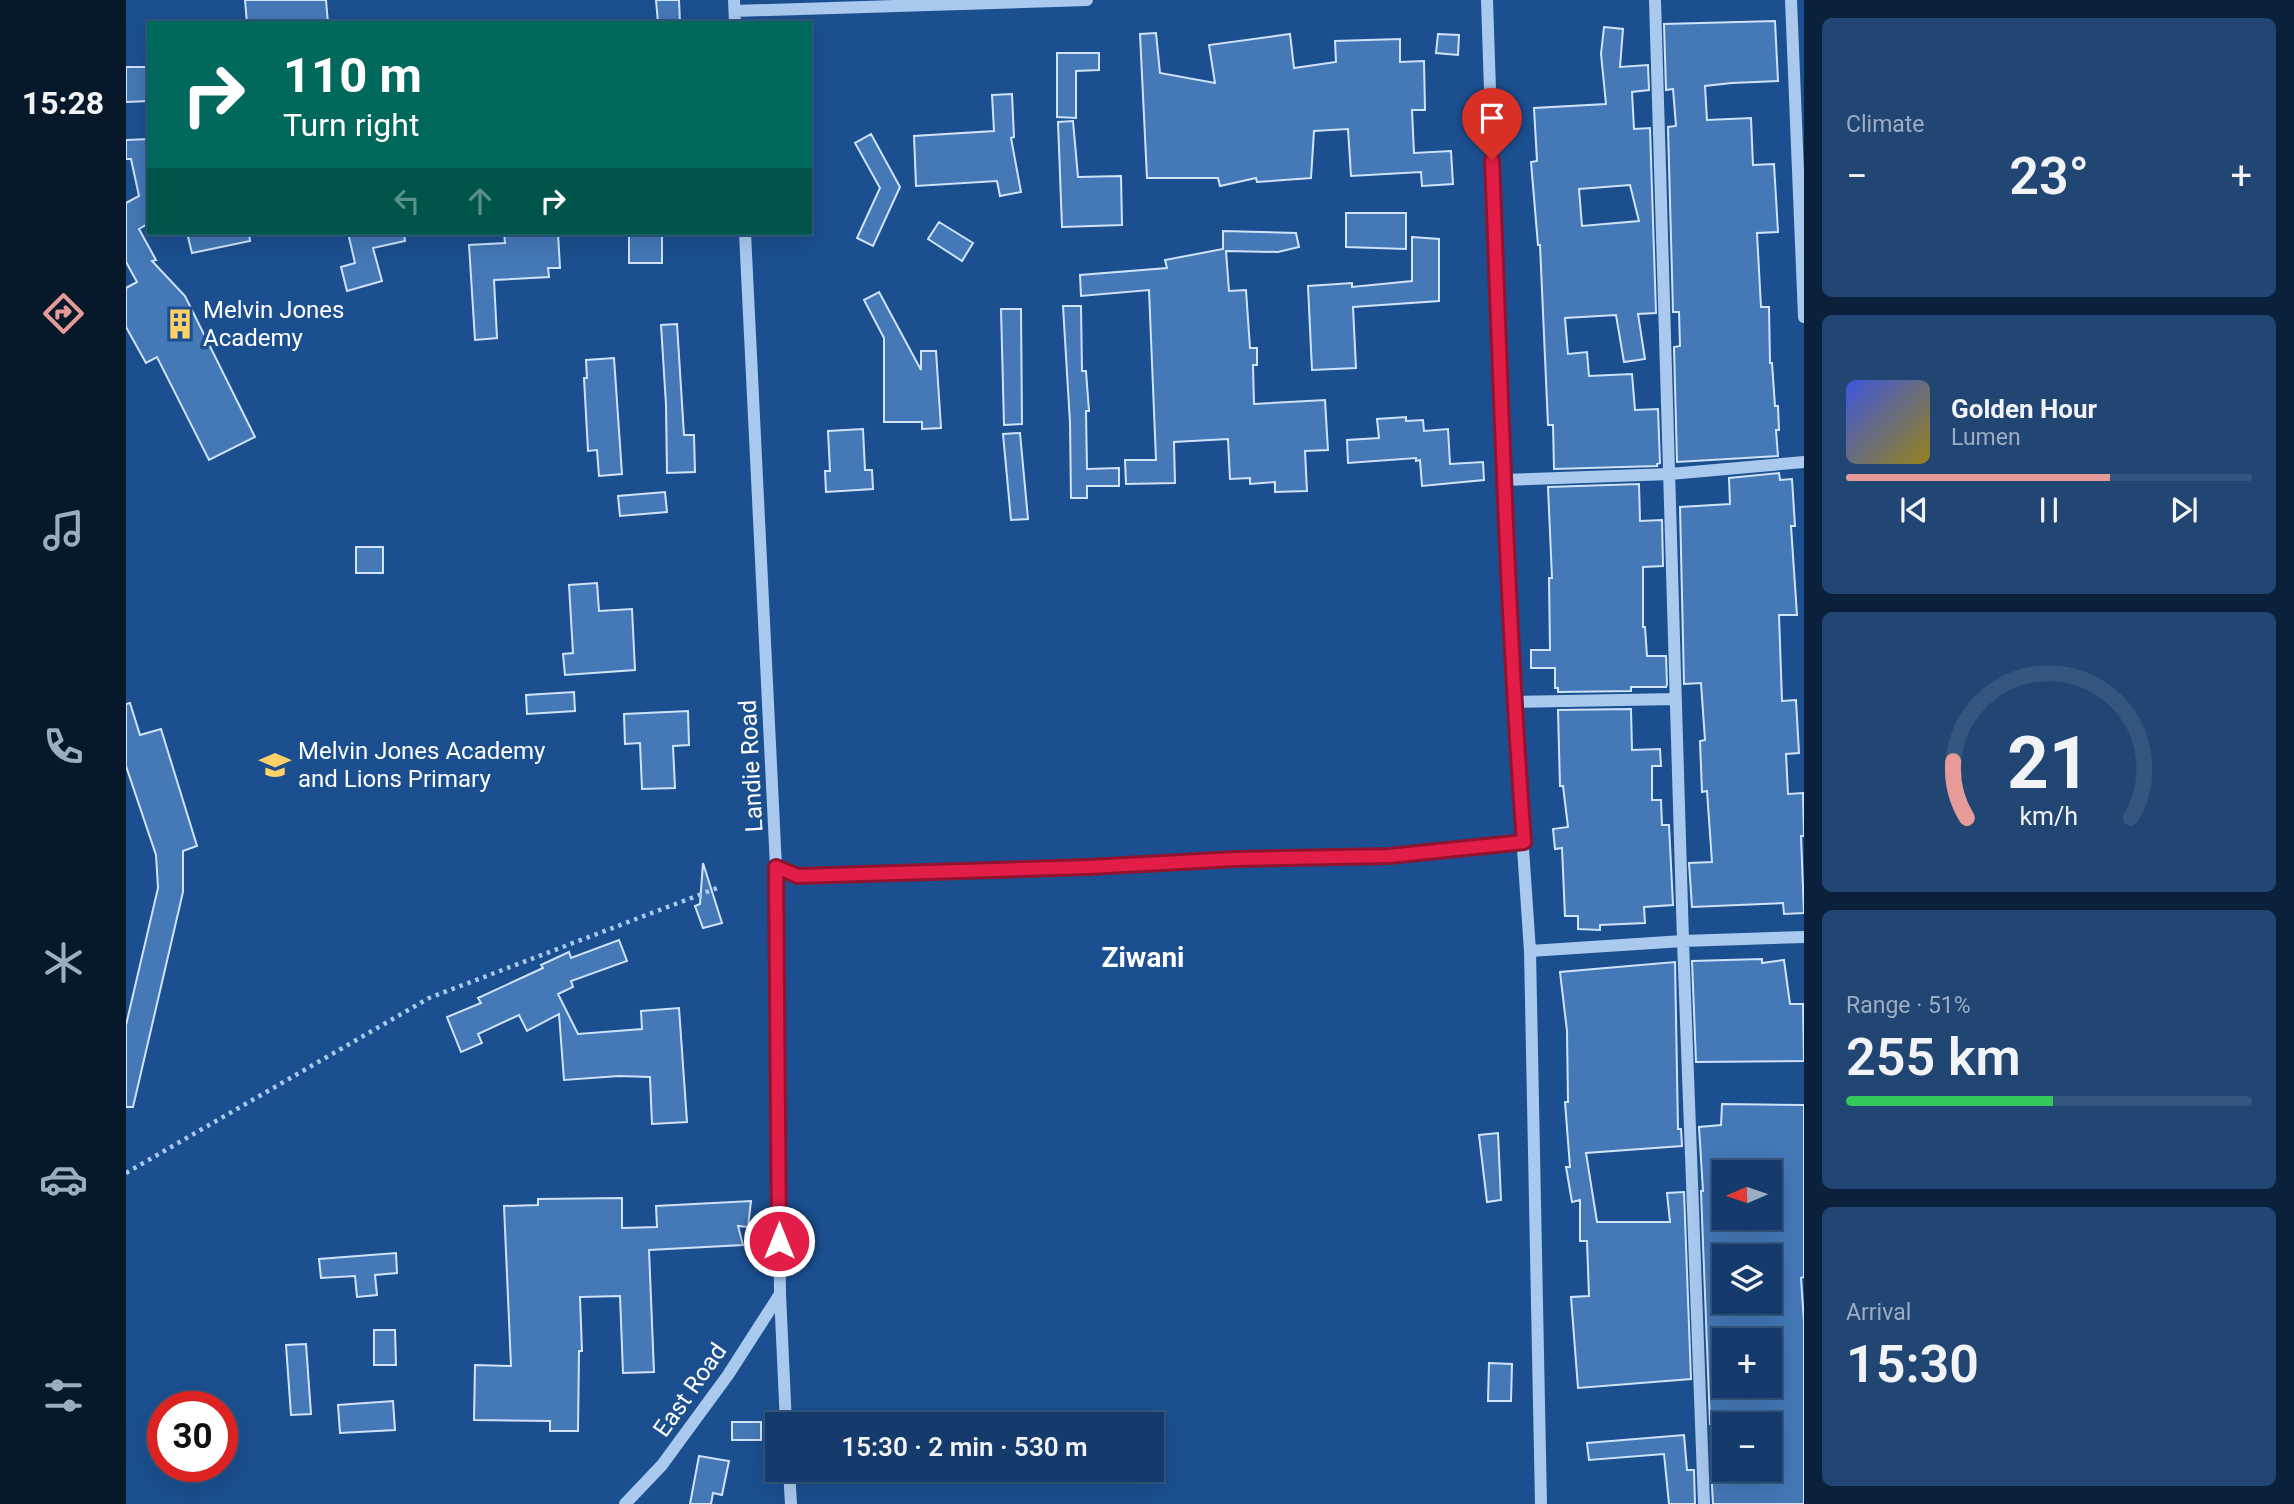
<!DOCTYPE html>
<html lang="en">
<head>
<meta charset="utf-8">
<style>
  :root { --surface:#143b6b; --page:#214673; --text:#f1f3f6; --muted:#9dadc1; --line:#33557e; --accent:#e69b98 }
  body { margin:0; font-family:Roboto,sans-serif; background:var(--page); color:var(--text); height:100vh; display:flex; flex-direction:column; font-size:26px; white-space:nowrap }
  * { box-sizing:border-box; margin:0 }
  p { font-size:23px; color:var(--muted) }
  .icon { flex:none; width:38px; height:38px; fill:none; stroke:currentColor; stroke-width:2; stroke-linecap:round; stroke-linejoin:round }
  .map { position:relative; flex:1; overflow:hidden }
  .details { display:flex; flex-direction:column; gap:18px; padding:18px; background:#0b203b; width:490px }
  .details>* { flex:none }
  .top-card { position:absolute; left:21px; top:21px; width:665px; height:214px; border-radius:0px; box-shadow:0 7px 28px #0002,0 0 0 2px var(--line); background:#00695c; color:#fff; overflow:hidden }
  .needle { width:46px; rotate:268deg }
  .buttons { position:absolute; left:1586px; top:1160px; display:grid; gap:14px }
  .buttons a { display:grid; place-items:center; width:70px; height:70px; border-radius:0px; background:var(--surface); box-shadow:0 7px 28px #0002,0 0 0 2px var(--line); font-size:35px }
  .speed { position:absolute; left:21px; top:1391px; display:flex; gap:14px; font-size:35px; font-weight:700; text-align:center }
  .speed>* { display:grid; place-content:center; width:91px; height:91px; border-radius:50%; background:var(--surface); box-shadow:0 7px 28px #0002,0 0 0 2px var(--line); line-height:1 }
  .speed .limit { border:10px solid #d22; background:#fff; color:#111 }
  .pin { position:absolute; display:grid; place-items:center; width:60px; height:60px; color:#fff; margin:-72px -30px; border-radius:50% 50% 50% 0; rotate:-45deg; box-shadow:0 0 7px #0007 }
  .pin .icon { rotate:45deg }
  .me { position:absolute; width:77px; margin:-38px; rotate:0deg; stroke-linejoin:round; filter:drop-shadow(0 0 5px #0008) }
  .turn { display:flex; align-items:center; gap:24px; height:147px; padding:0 21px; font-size:32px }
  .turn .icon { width:91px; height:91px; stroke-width:2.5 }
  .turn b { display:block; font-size:49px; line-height:60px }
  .lanes { display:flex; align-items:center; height:66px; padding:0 21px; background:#0003; justify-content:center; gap:35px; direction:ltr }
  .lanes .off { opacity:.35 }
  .big { font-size:52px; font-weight:600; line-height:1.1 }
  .details .widget { flex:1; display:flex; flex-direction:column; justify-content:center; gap:10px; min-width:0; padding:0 24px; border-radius:10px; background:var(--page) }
  .details .dial { align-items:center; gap:0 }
  .dial svg { height:182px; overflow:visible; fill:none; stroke:var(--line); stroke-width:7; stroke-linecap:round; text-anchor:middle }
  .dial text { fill:var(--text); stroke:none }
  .song { display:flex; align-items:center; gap:21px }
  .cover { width:84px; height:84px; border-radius:10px; background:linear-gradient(135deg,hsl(230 70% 55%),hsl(50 70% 35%)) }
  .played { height:7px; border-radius:4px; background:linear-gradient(90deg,var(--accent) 65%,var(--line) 65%) }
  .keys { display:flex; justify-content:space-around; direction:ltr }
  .heat { display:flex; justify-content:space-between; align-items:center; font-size:38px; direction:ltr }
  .charge { height:10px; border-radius:5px; background:linear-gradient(90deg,#34c759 51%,var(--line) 0) }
  .trip { position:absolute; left:639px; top:1412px; width:399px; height:70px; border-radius:0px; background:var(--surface); box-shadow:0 7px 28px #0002,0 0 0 2px var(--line); font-weight:600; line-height:70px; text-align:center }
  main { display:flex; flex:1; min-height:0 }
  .menu { display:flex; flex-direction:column; width:126px; justify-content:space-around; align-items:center; background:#08182b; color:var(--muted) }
  .menu .icon { width:49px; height:49px }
  .menu .active { color:var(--accent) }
  .menu b { font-size:32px; color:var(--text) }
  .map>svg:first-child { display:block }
  .building { fill:#4478b7; stroke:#cfe3fa; stroke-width:2; fill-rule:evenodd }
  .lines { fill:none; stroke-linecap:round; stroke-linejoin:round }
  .path { stroke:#a9c9ee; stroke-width:4.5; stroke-dasharray:3.5 5; stroke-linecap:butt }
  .minor { stroke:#a9c9ee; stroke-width:12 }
  .route-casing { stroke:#92132f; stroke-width:18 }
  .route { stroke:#e11d48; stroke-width:12 }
  .labels { text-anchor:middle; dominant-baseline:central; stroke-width:7; stroke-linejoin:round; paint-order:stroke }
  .poi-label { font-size:24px; fill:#fff; stroke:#1b4f8f; text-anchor:start }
  .street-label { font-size:24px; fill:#fff; stroke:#1b4f8f }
  .quarter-label { font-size:28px; font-weight:bold; fill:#fff; stroke:#1b4f8f }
</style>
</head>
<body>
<main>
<nav class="menu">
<b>15:28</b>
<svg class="icon active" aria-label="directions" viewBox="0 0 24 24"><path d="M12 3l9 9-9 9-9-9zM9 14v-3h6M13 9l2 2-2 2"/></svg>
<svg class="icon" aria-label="music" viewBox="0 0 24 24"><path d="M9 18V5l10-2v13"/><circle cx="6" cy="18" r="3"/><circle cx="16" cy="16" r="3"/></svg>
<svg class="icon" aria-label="phone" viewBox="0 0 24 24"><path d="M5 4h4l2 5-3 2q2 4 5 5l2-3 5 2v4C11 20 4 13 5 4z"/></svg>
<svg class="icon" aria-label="climate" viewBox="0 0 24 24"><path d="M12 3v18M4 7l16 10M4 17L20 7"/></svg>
<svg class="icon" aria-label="car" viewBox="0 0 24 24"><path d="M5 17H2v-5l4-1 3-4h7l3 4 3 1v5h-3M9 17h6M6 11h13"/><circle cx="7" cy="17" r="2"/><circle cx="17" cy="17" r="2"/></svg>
<svg class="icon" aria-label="filters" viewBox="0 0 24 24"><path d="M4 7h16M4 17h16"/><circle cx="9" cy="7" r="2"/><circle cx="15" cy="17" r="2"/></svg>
</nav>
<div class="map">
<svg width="1678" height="1504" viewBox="0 0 1678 1504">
  <rect width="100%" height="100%" fill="#1b4f8f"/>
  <!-- building -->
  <path class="building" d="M 119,0 L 200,0 L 202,23 L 121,23 Z
    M 530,0 L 553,0 L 554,23 L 532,23 Z
    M 1649,21 L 1652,81 L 1606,83 L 1579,86 L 1581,120 L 1625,118 L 1627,165 L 1648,164 L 1652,232 L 1631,233 L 1635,307 L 1643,307 L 1644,363 L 1646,363 L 1649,406 L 1652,406 L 1653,430 L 1650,430 L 1652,456 L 1551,462 L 1548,347 L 1554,346 L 1553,312 L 1547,312 L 1542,127 L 1550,126 L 1547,89 L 1540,90 L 1538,24 Z
    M 1478,27 L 1497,29 L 1494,67 L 1522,65 L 1523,90 L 1506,92 L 1508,129 L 1524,128 L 1530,313 L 1512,314 L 1519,359 L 1498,362 L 1490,315 L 1439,318 L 1442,354 L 1461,352 L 1463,376 L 1506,374 L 1509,410 L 1532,409 L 1534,463 L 1531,464 L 1531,466 L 1428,469 L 1427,425 L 1422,425 L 1414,245 L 1412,245 L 1405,162 L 1411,161 L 1408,108 L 1480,104 L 1475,54 ZM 1504,185 L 1513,221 L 1456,226 L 1453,189 Z
    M 1030,33 L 1034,73 L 1089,83 L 1083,45 L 1164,34 L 1168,68 L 1210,62 L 1209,41 L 1274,39 L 1274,62 L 1298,61 L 1299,110 L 1286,110 L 1288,153 L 1325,151 L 1327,184 L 1296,186 L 1295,172 L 1225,176 L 1222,129 L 1188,131 L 1185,178 L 1131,182 L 1130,178 L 1094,186 L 1092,178 L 1021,178 L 1014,34 Z
    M 1312,34 L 1333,35 L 1332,55 L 1310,53 Z
    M 931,53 L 973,53 L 973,70 L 950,71 L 950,118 L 931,117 Z
    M 0,67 L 23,67 L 23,101 L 0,102 Z
    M 886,94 L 888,137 L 885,138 L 895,192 L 874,196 L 871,181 L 790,186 L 788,136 L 868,131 L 866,95 Z
    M 947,121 L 952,177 L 995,176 L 996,225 L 936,227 L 932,122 Z
    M 745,134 L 774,187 L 747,246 L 731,238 L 754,188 L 729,143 Z
    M 23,139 L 23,223 L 13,229 L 30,260 L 26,261 L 59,296 L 129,437 L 83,460 L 31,357 L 20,363 L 0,327 L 0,288 L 11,282 L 0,262 L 0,203 L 13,196 L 5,159 L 0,159 L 0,140 Z
    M 1220,213 L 1280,213 L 1280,249 L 1220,247 Z
    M 813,222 L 847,243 L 836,261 L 802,239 Z
    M 1097,231 L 1170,233 L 1173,247 L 1152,252 L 1100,251 L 1103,291 L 1120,290 L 1124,348 L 1131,348 L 1131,365 L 1127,365 L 1128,404 L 1199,400 L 1202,450 L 1179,451 L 1181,491 L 1149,492 L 1149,482 L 1124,484 L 1124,478 L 1104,479 L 1102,439 L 1048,442 L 1049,483 L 1000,484 L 999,460 L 1030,460 L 1023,290 L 955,296 L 954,275 L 1041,268 L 1039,260 L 1097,249 Z
    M 61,233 L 123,233 L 124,241 L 66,253 Z
    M 222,233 L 278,233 L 279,241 L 247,248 L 256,281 L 221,291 L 215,267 L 229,263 Z
    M 378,233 L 432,233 L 434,268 L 422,268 L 423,277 L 368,280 L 371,338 L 349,340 L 343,245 L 379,243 Z
    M 503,233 L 536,233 L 536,263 L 503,263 Z
    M 1286,237 L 1313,239 L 1313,301 L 1227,307 L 1230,368 L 1186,370 L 1182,286 L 1226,283 L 1226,287 L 1286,281 Z
    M 753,292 L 795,370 L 795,351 L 810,351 L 815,428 L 796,429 L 796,422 L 758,422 L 758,338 L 738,300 Z
    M 937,306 L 955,306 L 956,371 L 960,371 L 963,411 L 960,411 L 961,469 L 993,468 L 993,486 L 961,486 L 961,498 L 945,498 L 944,423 Z
    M 875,309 L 895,309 L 896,424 L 878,425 Z
    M 551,324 L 558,435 L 568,435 L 569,472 L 541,473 L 540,405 L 535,325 Z
    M 488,358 L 496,474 L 473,476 L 471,450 L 462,451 L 458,378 L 461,378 L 460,360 Z
    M 1280,417 L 1280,421 L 1297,420 L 1298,431 L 1322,429 L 1324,464 L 1357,462 L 1358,480 L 1296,486 L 1294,460 L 1290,461 L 1290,458 L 1222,463 L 1221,440 L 1253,438 L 1251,419 Z
    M 737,429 L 739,470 L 746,470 L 747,489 L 700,492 L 699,471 L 704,471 L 702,431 Z
    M 894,433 L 902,519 L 885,520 L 877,434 Z
    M 1653,473 L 1654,480 L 1666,479 L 1669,526 L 1665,526 L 1671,615 L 1653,615 L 1656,701 L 1670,700 L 1673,753 L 1660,754 L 1662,794 L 1677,793 L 1678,836 L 1675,836 L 1678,913 L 1658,914 L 1657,903 L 1566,907 L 1563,863 L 1586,862 L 1581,791 L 1576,792 L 1574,741 L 1579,740 L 1575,683 L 1558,684 L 1554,507 L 1604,504 L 1603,478 Z
    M 1513,484 L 1514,521 L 1536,520 L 1537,566 L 1517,567 L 1517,627 L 1519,627 L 1521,656 L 1540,656 L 1541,684 L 1540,687 L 1505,687 L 1505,691 L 1432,692 L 1432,688 L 1429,688 L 1429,668 L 1405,668 L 1405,650 L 1424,650 L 1423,578 L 1426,578 L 1422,487 Z
    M 539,492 L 541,512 L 494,516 L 492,496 Z
    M 230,547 L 257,547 L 257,573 L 230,573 Z
    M 471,583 L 473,611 L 506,609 L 509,670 L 439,675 L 437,654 L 447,653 L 443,585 Z
    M 448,692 L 449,711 L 401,714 L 400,695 Z
    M 4,703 L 14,735 L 35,729 L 71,846 L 57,851 L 57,892 L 7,1107 L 0,1107 L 0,1025 L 32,888 L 30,855 L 0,766 L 0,704 Z
    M 1505,709 L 1506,750 L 1534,749 L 1535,766 L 1526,766 L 1526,800 L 1535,800 L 1536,825 L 1543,825 L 1547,905 L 1518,907 L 1519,923 L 1474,925 L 1474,930 L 1452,929 L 1452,916 L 1439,916 L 1436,848 L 1429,849 L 1427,829 L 1442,827 L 1437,786 L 1434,786 L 1432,710 Z
    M 562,711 L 563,745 L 547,746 L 549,788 L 516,789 L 514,743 L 499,744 L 498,714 Z
    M 577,863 L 596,923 L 577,928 L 569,906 L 574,904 Z
    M 493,940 L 501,961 L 445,981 L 447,987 L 432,994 L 452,1034 L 516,1029 L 515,1011 L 553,1008 L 561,1122 L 526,1124 L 524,1077 L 493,1076 L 438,1080 L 433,1014 L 401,1031 L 393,1015 L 352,1034 L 356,1043 L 335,1052 L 321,1017 L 355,1003 L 352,998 L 417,968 L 415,965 L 443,952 L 445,958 Z
    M 1636,959 L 1636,963 L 1658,960 L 1664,1004 L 1677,1004 L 1678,1061 L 1570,1062 L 1566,961 Z
    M 1549,962 L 1552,1129 L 1555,1129 L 1556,1146 L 1460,1153 L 1471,1222 L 1544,1222 L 1541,1193 L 1558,1192 L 1565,1379 L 1452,1388 L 1445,1297 L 1463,1296 L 1461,1241 L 1454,1241 L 1454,1200 L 1446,1202 L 1440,1167 L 1444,1167 L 1439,1102 L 1442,1102 L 1441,1031 L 1434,972 Z
    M 1596,1104 L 1678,1105 L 1678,1277 L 1675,1278 L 1678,1322 L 1678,1504 L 1587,1504 L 1585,1469 L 1643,1470 L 1643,1424 L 1584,1424 L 1575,1191 L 1577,1191 L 1573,1127 L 1595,1125 ZM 1598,1172 L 1643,1172 L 1643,1218 L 1598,1218 ZM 1598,1256 L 1643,1256 L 1643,1302 L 1598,1302 ZM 1643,1329 L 1643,1386 L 1598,1386 L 1598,1332 Z
    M 1372,1133 L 1375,1200 L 1361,1202 L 1353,1135 Z
    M 496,1198 L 496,1228 L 531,1227 L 530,1206 L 625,1201 L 622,1227 L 612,1226 L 617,1245 L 523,1250 L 528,1372 L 497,1373 L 494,1296 L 454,1297 L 456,1351 L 453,1351 L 452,1431 L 424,1431 L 424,1421 L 348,1420 L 349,1365 L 385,1366 L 378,1206 L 412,1205 L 412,1199 Z
    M 270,1253 L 271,1273 L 249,1275 L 251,1295 L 231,1297 L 229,1276 L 195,1278 L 193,1259 Z
    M 248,1330 L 269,1330 L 270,1365 L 248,1365 Z
    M 180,1344 L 185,1414 L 165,1415 L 160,1345 Z
    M 1363,1363 L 1386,1364 L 1385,1401 L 1362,1401 Z
    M 267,1401 L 269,1430 L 214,1433 L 212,1405 Z
    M 606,1422 L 635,1422 L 635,1440 L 606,1440 Z
    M 1558,1435 L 1561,1470 L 1568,1470 L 1569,1504 L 1543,1504 L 1538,1454 L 1463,1460 L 1461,1443 Z
    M 573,1456 L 603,1461 L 596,1495 L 587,1493 L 585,1504 L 564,1504 Z"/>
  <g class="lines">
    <!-- path -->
    <path class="path" d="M 0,1173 L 303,998 L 594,887"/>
    <!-- minor -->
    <path class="minor" d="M 608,0 L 609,23
      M 1361,0 L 1377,480 L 1387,702 L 1404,951 L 1415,1504
      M 1529,0 L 1557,941 L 1578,1504
      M 1665,0 L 1678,317
      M 609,11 L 961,0
      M 619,233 L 650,867 L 654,1294 L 660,1424
      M 1377,480 L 1544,474 L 1678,462
      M 1387,702 L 1550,699
      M 650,867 L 672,876 L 962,867 L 1112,859 L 1263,856 L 1397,842
      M 1404,951 L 1557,941 L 1678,937
      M 663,1470 L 665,1504
      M 499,1504 L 536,1465 L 602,1375 L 654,1294"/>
  </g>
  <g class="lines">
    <!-- route casing -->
    <g class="route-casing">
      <path id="route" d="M 653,1241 L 650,867 L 672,876 L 962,867 L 1111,859 L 1263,856 L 1398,842 C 1381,615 1375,388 1366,160"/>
    </g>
    <!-- route -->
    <use href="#route" class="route"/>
  </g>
  <!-- icons -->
  <defs>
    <g id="building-bare" transform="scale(2.415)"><path d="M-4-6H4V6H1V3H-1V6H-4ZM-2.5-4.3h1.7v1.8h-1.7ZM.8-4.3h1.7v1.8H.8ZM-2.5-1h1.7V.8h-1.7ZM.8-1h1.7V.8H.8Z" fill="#ffd166" stroke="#1b4f8f" stroke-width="2.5" paint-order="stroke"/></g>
    <g id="school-bare" transform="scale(2.415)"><path d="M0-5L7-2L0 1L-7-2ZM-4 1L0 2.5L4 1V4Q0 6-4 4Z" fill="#ffd166" stroke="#1b4f8f" stroke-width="2.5" paint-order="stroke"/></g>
  </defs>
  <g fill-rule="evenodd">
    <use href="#building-bare" x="54" y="324"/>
    <use href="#school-bare" x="149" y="765"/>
  </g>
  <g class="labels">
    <!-- poi labels -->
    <g class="poi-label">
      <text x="77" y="310">Melvin Jones<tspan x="77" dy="28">Academy</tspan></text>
      <text x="172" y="751">Melvin Jones Academy<tspan x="172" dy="28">and Lions Primary</tspan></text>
    </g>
    <!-- street labels -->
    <g class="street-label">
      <text transform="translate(625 766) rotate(-93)">Landie Road</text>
      <text transform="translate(564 1390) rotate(-55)">East Road</text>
    </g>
    <!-- quarter labels -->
    <g class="quarter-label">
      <text x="1017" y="957">Ziwani</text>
    </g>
  </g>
</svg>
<div class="buttons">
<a><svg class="needle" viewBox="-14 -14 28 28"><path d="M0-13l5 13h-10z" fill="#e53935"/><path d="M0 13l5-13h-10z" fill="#9dadc1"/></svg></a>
<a><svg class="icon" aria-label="layers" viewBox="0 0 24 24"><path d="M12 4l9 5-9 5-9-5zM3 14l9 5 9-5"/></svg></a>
<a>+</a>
<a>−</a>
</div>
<div class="speed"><div class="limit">30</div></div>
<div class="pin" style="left:1366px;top:160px;background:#d93025"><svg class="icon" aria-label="arrive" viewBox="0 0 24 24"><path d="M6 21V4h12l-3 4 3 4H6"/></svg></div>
<svg class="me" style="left:653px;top:1241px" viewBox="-20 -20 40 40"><circle r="17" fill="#e11d48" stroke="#fff" stroke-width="3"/><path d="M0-11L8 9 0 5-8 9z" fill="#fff"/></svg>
<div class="trip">15:30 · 2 min · 530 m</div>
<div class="top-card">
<div class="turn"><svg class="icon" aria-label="right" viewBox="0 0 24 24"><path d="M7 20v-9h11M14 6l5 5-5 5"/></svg><div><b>110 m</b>Turn right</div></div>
<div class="lanes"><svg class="icon off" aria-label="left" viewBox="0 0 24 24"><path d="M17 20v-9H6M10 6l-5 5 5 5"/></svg><svg class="icon off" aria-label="ahead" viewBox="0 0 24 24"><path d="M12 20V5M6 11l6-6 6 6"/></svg><svg class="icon" aria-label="right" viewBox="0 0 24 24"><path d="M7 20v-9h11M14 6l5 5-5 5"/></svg></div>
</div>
</div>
<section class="details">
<div class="widget"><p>Climate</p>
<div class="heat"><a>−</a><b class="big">23°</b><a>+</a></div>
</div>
<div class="widget">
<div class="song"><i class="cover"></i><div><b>Golden Hour</b><p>Lumen</p></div></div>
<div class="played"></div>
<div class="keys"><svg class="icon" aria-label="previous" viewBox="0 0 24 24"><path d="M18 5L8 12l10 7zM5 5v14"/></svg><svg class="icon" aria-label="pause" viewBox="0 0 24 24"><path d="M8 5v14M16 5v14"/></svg><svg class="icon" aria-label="next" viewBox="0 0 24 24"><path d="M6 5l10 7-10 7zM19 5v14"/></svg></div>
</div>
<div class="widget dial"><svg viewBox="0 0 100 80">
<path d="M14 69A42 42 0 1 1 86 69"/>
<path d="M14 69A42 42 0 0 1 8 44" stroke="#e69b98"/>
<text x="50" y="56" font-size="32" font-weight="700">21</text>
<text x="50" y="72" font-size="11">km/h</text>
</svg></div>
<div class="widget"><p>Range · 51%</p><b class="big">255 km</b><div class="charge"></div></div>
<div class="widget"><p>Arrival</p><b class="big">15:30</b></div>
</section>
</main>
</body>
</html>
